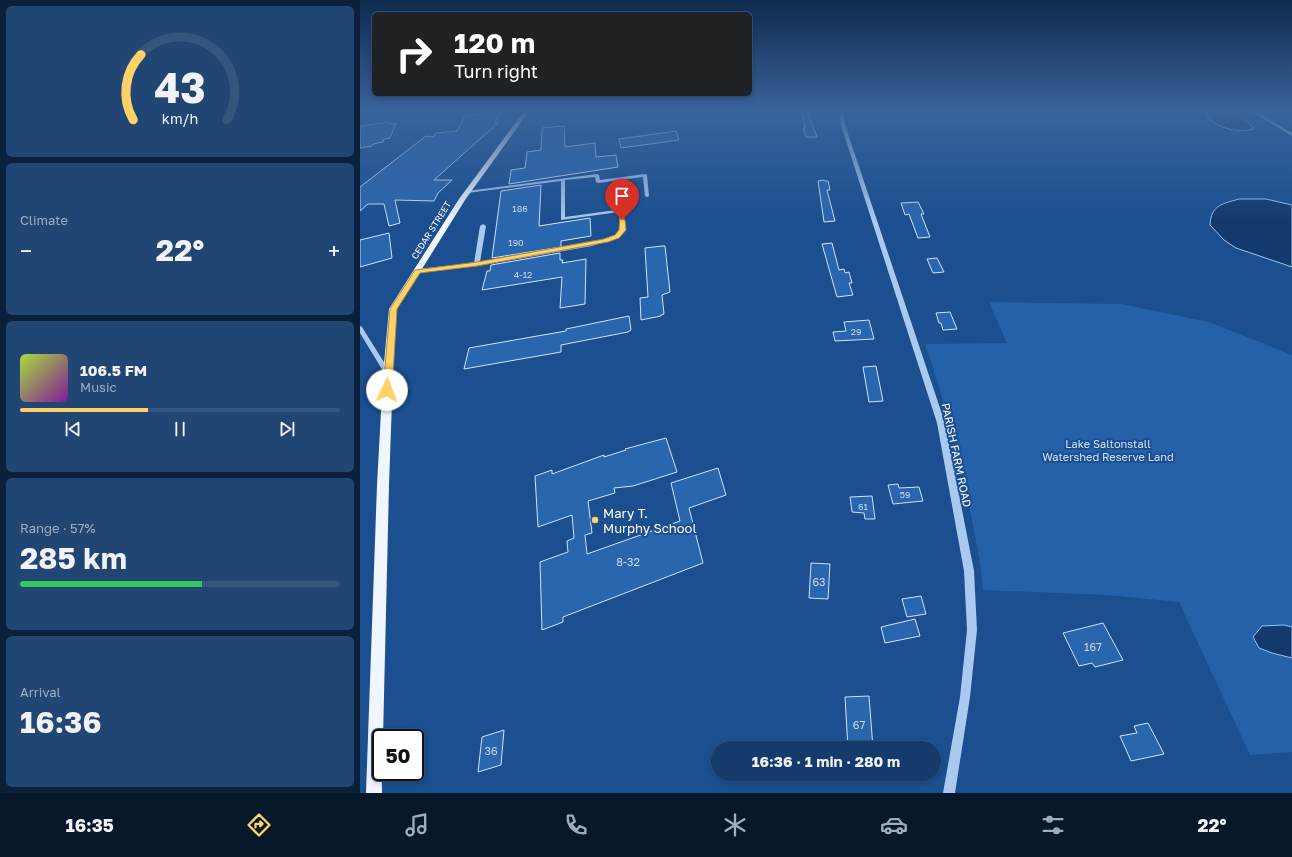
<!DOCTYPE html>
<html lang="en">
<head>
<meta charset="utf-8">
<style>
  :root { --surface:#143b6b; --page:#214673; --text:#f1f3f6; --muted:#9dadc1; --line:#33557e; --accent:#ffd166 }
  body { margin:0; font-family:"Golos Text",sans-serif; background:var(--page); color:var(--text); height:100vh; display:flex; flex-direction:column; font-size:15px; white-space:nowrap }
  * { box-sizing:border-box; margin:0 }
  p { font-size:13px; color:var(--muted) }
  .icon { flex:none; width:22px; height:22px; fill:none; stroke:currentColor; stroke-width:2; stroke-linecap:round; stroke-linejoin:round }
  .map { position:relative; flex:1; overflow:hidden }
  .details { display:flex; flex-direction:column; gap:6px; padding:6px; background:#0b203b; width:360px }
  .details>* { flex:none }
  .banner { position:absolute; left:12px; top:12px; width:380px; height:84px; border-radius:6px; box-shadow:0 2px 6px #0003,0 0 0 1px var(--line); background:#202124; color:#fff; overflow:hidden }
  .speed { position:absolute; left:12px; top:729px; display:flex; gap:8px; font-size:20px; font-weight:700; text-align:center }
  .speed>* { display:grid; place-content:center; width:52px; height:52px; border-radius:50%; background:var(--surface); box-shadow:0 2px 6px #0003,0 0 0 1px var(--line); line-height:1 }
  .speed .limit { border:2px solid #111; border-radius:6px; background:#fff; color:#111 }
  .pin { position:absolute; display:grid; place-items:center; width:34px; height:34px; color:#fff; margin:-41px -17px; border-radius:50% 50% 50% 0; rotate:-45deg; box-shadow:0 0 4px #0007 }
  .pin .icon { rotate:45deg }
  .me { position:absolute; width:44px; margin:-22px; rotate:3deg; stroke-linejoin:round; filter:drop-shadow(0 0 3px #0008) }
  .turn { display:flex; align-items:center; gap:14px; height:84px; padding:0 16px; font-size:18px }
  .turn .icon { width:52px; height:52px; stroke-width:2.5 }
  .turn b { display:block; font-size:28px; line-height:34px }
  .big { font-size:30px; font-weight:700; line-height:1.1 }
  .details .card { flex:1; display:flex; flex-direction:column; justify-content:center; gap:6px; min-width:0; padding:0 14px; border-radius:6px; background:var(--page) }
  .details .dial { align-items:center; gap:0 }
  .dial svg { height:104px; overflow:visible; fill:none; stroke:var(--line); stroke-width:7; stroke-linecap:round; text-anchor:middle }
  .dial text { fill:var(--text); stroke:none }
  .song { display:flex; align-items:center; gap:12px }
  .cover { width:48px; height:48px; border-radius:6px; background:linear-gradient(135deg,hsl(80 70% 55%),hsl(290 70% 35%)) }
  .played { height:4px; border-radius:2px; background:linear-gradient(90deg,var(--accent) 40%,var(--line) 40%) }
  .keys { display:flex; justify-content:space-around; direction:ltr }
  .heat { display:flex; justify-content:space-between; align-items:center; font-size:22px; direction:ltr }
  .charge { height:6px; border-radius:3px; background:linear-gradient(90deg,#34c759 57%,var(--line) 0) }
  .trip { position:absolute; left:351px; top:741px; width:230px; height:40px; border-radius:20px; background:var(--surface); box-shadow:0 2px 6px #0003,0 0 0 1px var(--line); font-weight:700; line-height:40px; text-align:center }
  .tab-bar { display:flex; height:64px; justify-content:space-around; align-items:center; background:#08182b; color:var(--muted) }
  .tab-bar .icon { width:28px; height:28px }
  .tab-bar .current { color:var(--accent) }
  .tab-bar b { font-size:18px; color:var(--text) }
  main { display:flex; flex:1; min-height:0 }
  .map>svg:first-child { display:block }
  .green { fill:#2461a8 }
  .water { fill:#123a6d; stroke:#9cc4f0 }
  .building { fill:#2a66ad; stroke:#cfe3fa }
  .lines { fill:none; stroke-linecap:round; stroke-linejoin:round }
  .minor { fill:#a9c9ee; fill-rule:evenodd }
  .major { fill:#f0f6ff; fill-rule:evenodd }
  .route { fill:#ffd166; stroke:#a68842 }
  .poi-dot { fill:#ffd166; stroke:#1b4f8f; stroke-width:1.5 }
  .labels { text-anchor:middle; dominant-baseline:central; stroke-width:4; stroke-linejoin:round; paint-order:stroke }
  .number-label { font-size:9px; fill:#cad9ea }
  .far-street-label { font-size:9px; fill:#fff; stroke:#1b4f8f }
  .park-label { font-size:11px; fill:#cfe3fa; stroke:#1b4f8f }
  .street-label { font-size:11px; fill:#fff; stroke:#1b4f8f }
  .near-number-label { font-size:11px; fill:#cad9ea }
  .near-poi-label { font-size:13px; fill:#fff; stroke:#1b4f8f; text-anchor:start }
</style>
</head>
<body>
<main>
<section class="details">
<div class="card dial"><svg viewBox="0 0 100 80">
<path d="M14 69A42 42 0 1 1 86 69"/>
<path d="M14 69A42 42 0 0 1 20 19" stroke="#ffd166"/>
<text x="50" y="56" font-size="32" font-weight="700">43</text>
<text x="50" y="72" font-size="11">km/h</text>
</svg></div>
<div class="card"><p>Climate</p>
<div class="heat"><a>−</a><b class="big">22°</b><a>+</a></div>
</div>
<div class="card">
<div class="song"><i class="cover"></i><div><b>106.5 FM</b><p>Music</p></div></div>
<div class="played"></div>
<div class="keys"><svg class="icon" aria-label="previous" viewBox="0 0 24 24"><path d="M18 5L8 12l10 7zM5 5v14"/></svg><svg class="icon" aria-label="pause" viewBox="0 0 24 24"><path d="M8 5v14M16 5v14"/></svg><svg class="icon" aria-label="next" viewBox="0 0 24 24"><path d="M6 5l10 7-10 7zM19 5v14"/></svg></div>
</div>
<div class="card"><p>Range · 57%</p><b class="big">285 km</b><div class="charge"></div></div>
<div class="card"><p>Arrival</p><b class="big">16:36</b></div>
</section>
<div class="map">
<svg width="932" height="793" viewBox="0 0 932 793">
  <rect width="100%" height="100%" fill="#1b4f8f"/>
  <!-- green -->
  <path class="green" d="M 629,302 L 761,304 L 849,322 L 932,355 L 932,752 L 890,755 L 819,602 L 748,595 L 623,590 C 621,562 615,535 609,506 C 597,451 584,398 565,344 L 647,343 Z"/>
  <!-- water -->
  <path class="water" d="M 847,110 L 871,110 L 889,123 L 894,129 C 878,133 860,129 848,118 Z
    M 879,199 L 906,199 L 932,205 L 932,267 L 876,248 L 864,240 L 850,225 C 851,205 862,204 879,199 Z
    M 924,625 L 932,627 L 932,658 L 912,653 L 899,648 L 893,637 L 902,626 Z"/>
  <!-- building -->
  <path class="building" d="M 130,110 L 144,110 L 134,123 L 138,123 L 74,180 L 92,180 L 78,193 L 74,201 L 35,200 L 40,223 L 29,226 L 24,204 L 8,204 L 0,211 L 0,187 L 66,136 L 73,137 L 76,133 L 97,131 L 105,116 L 129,112 Z
    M 442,110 L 447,110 L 457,137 L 446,137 L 443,128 L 445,128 Z
    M 30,122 L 30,124 L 36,123 L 30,138 L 24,139 L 23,142 L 13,144 L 12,146 L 0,148 L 0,126 Z
    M 204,126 L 205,147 L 235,143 L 236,157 L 256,155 L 258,167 L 149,184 L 151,170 L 165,168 L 167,152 L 181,150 L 182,128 Z
    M 316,131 L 319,140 L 261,148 L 259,139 Z
    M 464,180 L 465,181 L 468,181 L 470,190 L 467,190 L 475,221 L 464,222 L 458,181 Z
    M 181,185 L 179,226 L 230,218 L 231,236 L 201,241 L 201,247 L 132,258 L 141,191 Z
    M 558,202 L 564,214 L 561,214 L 570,237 L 558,238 L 549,214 L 545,215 L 541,203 Z
    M 29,233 L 32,258 L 0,267 L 0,240 Z
    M 472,243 L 479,270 L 484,269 L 485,273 L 489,272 L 492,283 L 489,283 L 493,295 L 477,297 L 462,244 Z
    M 302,246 L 305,246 L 310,292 L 302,295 L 304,314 L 301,315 L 301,316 L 281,320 L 280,298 L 288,297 L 285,248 Z
    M 200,253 L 200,260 L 203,260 L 202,263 L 226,259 L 225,304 L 200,308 L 202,277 L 122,290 L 127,271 L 130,271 L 131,265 Z
    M 577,258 L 584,272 L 573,273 L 567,259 Z
    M 590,312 L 597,329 L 583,330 L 581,323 L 579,323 L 576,313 Z
    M 269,316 L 271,330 L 268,332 L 201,345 L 201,352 L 104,369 L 109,348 L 206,331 L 206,329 Z
    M 509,320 L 514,339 L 475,341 L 473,332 L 486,331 L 484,322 Z
    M 516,366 L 523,401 L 509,402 L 503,367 Z
    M 306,438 L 317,472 L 273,486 L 254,488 L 255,493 L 228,501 L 232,533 L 225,535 L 227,554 L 320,521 L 311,483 L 358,468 L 366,495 L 329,508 L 343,563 L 203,617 L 203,622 L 182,630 L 180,562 L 208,552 L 207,541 L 214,538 L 212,515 L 178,527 L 175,476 L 192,470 L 192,474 L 244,455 L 244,457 L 266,450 L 265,449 Z
    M 538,484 L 539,488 L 559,487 L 563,501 L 533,504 L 528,485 Z
    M 512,496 L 515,519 L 505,519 L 504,513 L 492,512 L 490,497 Z
    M 451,563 L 470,564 L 468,599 L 449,598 Z
    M 561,596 L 566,614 L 547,617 L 542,599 Z
    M 555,619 L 560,636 L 525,643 L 521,627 Z
    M 743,623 L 763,660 L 735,667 L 732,663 L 719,666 L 703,633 Z
    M 509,696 L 513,748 L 488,748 L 485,697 Z
    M 788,723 L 804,754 L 771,761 L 760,736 L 777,733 L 774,726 Z
    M 144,730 L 141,765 L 118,772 L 122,737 Z"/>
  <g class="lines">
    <!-- minor -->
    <path class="minor" d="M 479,110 L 483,110 L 485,125 L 585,423 L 614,571 L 617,630 L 610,697 L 595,793 L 583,793 L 600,697 L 607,630 L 604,571 L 577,423 L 481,125 Z
      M 889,110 L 894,110 L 932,133 L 932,136 Z
      M 237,174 L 239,175 L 240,180 L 285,174 L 287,175 L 289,196 L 287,197 L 285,196 L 283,177 L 238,183 L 236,182 L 235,177 L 205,180 L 205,217 L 263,209 L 266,230 L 259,237 L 232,246 L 117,266 L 57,273 L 54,271 L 57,269 L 114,263 L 120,226 L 123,224 L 126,226 L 120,262 L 231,243 L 255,235 L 260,230 L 259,212 L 201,220 L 201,181 L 107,193 L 105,192 L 107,191 Z
      M 0,326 L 2,327 L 30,372 L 31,374 L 30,376 L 26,376 L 0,333 Z"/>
    <!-- major -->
    <path class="major" d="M 165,110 L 170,110 L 105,200 L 37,309 L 33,374 L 29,485 L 23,738 L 21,738 L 22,793 L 6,793 L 17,485 L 23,374 L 29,309 L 99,199 Z"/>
  </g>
  <!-- sky -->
  <linearGradient id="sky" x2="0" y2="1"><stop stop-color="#0f2b4f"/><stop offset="0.5" stop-color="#39639b"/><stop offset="1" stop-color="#39639b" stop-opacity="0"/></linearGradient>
  <rect width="932" height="221" fill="url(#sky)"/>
  <!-- route -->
  <path class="route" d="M 260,218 L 265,220 L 266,230 L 259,238 L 248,242 L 117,266 L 60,273 L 37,309 L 32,390 L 27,393 L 24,392 L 23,390 L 30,309 L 55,270 L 117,262 L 244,239 L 255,235 L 259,230 Z"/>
  <!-- markers -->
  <circle class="poi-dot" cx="235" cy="520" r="4"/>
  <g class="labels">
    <!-- number labels -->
    <g class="number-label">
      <text x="160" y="208">186</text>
      <text x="156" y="242">190</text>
      <text x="163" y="274">4-12</text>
      <text x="496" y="331">29</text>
      <text x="545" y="494">59</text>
      <text x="503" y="506">61</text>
    </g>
    <!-- far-street labels -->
    <g class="far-street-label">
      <text transform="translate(71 230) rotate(-58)">CEDAR STREET</text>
    </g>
    <!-- park labels -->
    <g class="park-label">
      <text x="748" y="443">Lake Saltonstall<tspan x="748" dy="13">Watershed Reserve Land</tspan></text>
    </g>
    <!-- street labels -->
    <g class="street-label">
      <text transform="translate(597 455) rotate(78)">PARISH FARM ROAD</text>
    </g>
    <!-- near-number labels -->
    <g class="near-number-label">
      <text x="268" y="561">8-32</text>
      <text x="459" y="581">63</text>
      <text x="733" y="646">167</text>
      <text x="499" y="724">67</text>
      <text x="131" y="750">36</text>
    </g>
    <!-- near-poi labels -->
    <g class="near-poi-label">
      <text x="243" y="513">Mary T.<tspan x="243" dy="15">Murphy School</tspan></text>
    </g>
  </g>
</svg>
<div class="speed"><div class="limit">50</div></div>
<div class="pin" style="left:262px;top:220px;background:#d93025"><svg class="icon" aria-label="arrive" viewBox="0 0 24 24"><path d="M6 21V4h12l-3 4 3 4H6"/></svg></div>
<svg class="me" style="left:27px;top:390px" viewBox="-20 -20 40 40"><circle r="19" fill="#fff"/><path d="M0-13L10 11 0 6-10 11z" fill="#ffd166"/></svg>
<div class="trip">16:36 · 1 min · 280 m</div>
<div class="banner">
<div class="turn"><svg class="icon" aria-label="right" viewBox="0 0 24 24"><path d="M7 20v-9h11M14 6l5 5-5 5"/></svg><div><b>120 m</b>Turn right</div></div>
</div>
</div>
</main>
<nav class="tab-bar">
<b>16:35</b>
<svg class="icon current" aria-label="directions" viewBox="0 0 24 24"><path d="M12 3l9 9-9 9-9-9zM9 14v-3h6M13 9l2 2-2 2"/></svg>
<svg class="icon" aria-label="music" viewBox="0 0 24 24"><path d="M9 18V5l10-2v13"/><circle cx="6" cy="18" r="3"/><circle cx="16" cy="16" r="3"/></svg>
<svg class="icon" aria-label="phone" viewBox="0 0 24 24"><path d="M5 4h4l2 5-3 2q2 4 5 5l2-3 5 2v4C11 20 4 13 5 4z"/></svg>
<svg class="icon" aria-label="climate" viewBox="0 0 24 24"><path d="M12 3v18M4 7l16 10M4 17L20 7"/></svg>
<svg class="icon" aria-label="car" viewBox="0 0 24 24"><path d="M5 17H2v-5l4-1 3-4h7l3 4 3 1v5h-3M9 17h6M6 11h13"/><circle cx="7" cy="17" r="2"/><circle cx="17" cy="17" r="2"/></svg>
<svg class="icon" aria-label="filters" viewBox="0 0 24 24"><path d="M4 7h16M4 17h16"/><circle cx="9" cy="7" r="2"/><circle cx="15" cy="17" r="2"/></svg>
<b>22°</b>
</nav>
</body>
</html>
